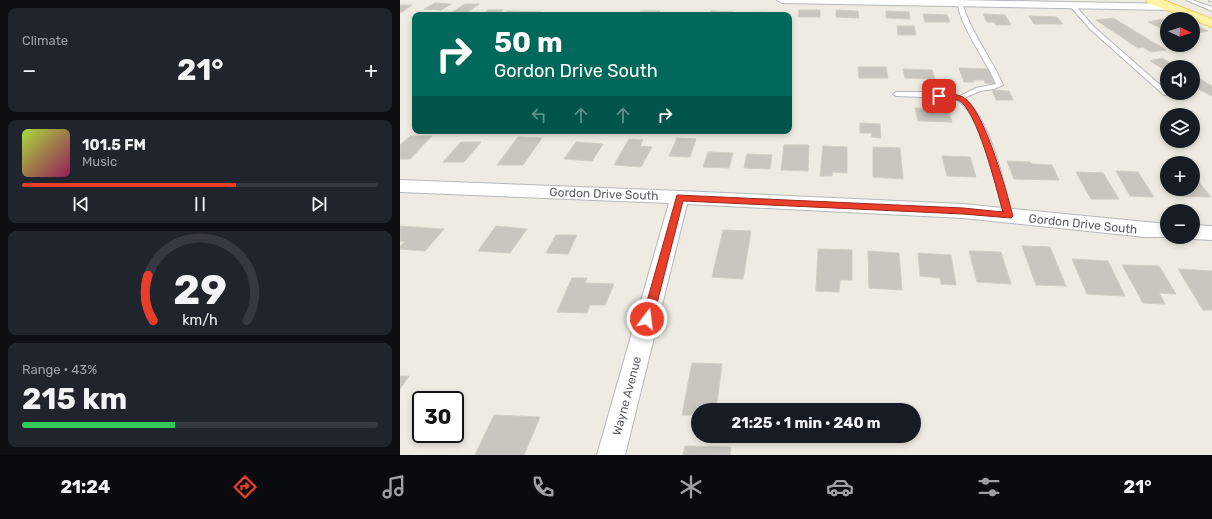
<!DOCTYPE html>
<html lang="en">
<head>
<meta charset="utf-8">
<style>
  :root { --surface:#171b24; --page:#20242c; --text:#f1f3f6; --muted:#9ea1a6; --line:#363941; --accent:#ea3e2b }
  body { margin:0; font-family:Rubik,sans-serif; background:var(--page); color:var(--text); height:100vh; display:flex; flex-direction:column; font-size:15px; white-space:nowrap }
  * { box-sizing:border-box; margin:0 }
  p { font-size:13px; color:var(--muted) }
  .icon { flex:none; width:22px; height:22px; fill:none; stroke:currentColor; stroke-width:2; stroke-linecap:round; stroke-linejoin:round }
  .map { position:relative; flex:1; overflow:hidden }
  .side { display:flex; flex-direction:column; gap:8px; padding:8px; background:#0d0f14; width:400px }
  .side>* { flex:none }
  .guide { position:absolute; left:12px; top:12px; width:380px; height:122px; border-radius:8px; box-shadow:0 2px 6px #0003; background:#00695c; color:#fff; overflow:hidden }
  .needle { width:26px; rotate:94deg }
  .buttons { position:absolute; left:760px; top:12px; display:grid; gap:8px }
  .buttons a { display:grid; place-items:center; width:40px; height:40px; border-radius:50%; background:var(--surface); box-shadow:0 2px 6px #0003; font-size:20px }
  .speed { position:absolute; left:12px; top:391px; display:flex; gap:8px; font-size:20px; font-weight:700; text-align:center }
  .speed>* { display:grid; place-content:center; width:52px; height:52px; border-radius:50%; background:var(--surface); box-shadow:0 2px 6px #0003; line-height:1 }
  .speed .limit { border:2px solid #111; border-radius:6px; background:#fff; color:#111 }
  .pin { position:absolute; display:grid; place-items:center; width:34px; height:34px; color:#fff; margin:-17px; border-radius:8px; box-shadow:0 2px 6px #0006 }
  .me { position:absolute; width:44px; margin:-22px; rotate:15deg; stroke-linejoin:round; filter:drop-shadow(0 0 3px #0008) }
  .turn { display:flex; align-items:center; gap:14px; height:84px; padding:0 16px; font-size:18px }
  .turn .icon { width:52px; height:52px; stroke-width:2.5 }
  .turn b { display:block; font-size:28px; line-height:34px }
  .lanes { display:flex; align-items:center; height:38px; padding:0 16px; background:#0003; justify-content:center; gap:20px; direction:ltr }
  .lanes .off { opacity:.35 }
  .big { font-size:30px; font-weight:700; line-height:1.1 }
  .side .card { flex:1; display:flex; flex-direction:column; justify-content:center; gap:6px; min-width:0; padding:0 14px; border-radius:8px; background:var(--page) }
  .side .dial { align-items:center; gap:0 }
  .dial svg { height:104px; overflow:visible; fill:none; stroke:var(--line); stroke-width:7; stroke-linecap:round; text-anchor:middle }
  .dial text { fill:var(--text); stroke:none }
  .song { display:flex; align-items:center; gap:12px }
  .cover { width:48px; height:48px; border-radius:6px; background:linear-gradient(135deg,hsl(80 70% 55%),hsl(330 70% 35%)) }
  .played { height:4px; border-radius:2px; background:linear-gradient(90deg,var(--accent) 60%,var(--line) 60%) }
  .keys { display:flex; justify-content:space-around; direction:ltr }
  .heat { display:flex; justify-content:space-between; align-items:center; font-size:22px; direction:ltr }
  .charge { height:6px; border-radius:3px; background:linear-gradient(90deg,#34c759 43%,var(--line) 0) }
  .trip { position:absolute; left:291px; top:403px; width:230px; height:40px; border-radius:20px; background:var(--surface); box-shadow:0 2px 6px #0003; font-weight:700; line-height:40px; text-align:center }
  .tab-bar { display:flex; height:64px; justify-content:space-around; align-items:center; background:#090b0e; color:var(--muted) }
  .tab-bar .icon { width:28px; height:28px }
  .tab-bar .on { color:var(--accent) }
  .tab-bar b { font-size:18px; color:var(--text) }
  main { display:flex; flex:1; min-height:0 }
  .map>svg:first-child { display:block }
  .building { fill:#c8c6bf; stroke:#d2cdc0 }
  .lines { fill:none; stroke-linecap:round; stroke-linejoin:round }
  .service-casing { stroke:#b5b8bc; stroke-width:2 }
  .minor-casing { stroke:#b5b8bc; stroke-width:2 }
  .primary-casing { stroke:#f2ca56; stroke-width:2 }
  .service { fill:#fff; fill-rule:evenodd }
  .minor { fill:#fff; fill-rule:evenodd }
  .primary { fill:#fff3a5; fill-rule:evenodd }
  .route { fill:#ea3e2b; stroke:#98281c }
  .labels { text-anchor:middle; dominant-baseline:central; stroke-width:3; stroke-linejoin:round; paint-order:stroke }
  .street-label { font-size:12px; fill:#5a5e63; stroke:#fff }
</style>
</head>
<body>
<main>
<section class="side">
<div class="card"><p>Climate</p>
<div class="heat"><a>−</a><b class="big">21°</b><a>+</a></div>
</div>
<div class="card">
<div class="song"><i class="cover"></i><div><b>101.5 FM</b><p>Music</p></div></div>
<div class="played"></div>
<div class="keys"><svg class="icon" aria-label="previous" viewBox="0 0 24 24"><path d="M18 5L8 12l10 7zM5 5v14"/></svg><svg class="icon" aria-label="pause" viewBox="0 0 24 24"><path d="M8 5v14M16 5v14"/></svg><svg class="icon" aria-label="next" viewBox="0 0 24 24"><path d="M6 5l10 7-10 7zM19 5v14"/></svg></div>
</div>
<div class="card dial"><svg viewBox="0 0 100 80">
<path d="M14 69A42 42 0 1 1 86 69"/>
<path d="M14 69A42 42 0 0 1 10 34" stroke="#ea3e2b"/>
<text x="50" y="56" font-size="32" font-weight="700">29</text>
<text x="50" y="72" font-size="11">km/h</text>
</svg></div>
<div class="card"><p>Range · 43%</p><b class="big">215 km</b><div class="charge"></div></div>
</section>
<div class="map">
<svg width="812" height="455" viewBox="0 0 812 455">
  <rect width="100%" height="100%" fill="#edebe2"/>
  <!-- building -->
  <path class="building" d="M 35,3 L 51,4 L 41,10 L 24,9 Z
    M 65,4 L 79,4 L 65,14 L 51,13 Z
    M 0,5 L 12,5 L 2,12 L 0,12 Z
    M 88,10 L 103,10 L 97,15 L 82,15 Z
    M 399,10 L 420,10 L 420,17 L 398,17 Z
    M 436,10 L 458,11 L 459,18 L 436,17 Z
    M 108,11 L 142,12 L 138,15 L 103,15 Z
    M 241,11 L 260,11 L 257,15 L 238,15 Z
    M 311,11 L 334,12 L 333,15 L 309,15 Z
    M 486,11 L 509,12 L 510,19 L 486,18 Z
    M 359,12 L 384,13 L 383,15 L 358,15 Z
    M 523,14 L 547,15 L 550,22 L 525,22 Z
    M 583,14 L 605,15 L 611,25 L 596,25 L 594,22 L 587,22 Z
    M 629,16 L 657,17 L 663,24 L 634,24 Z
    M 713,18 L 766,50 L 751,52 L 743,47 L 738,48 L 696,20 Z
    M 762,19 L 767,21 L 767,31 L 748,22 Z
    M 793,25 L 795,25 L 808,31 L 793,34 Z
    M 497,26 L 514,26 L 516,35 L 498,35 Z
    M 762,58 L 778,67 L 767,67 L 767,71 L 750,61 Z
    M 458,67 L 486,67 L 488,78 L 459,78 Z
    M 559,68 L 590,69 L 596,84 L 585,83 L 584,80 L 573,80 L 574,82 L 564,82 Z
    M 503,69 L 532,70 L 535,79 L 505,78 Z
    M 793,75 L 812,86 L 812,96 L 793,86 Z
    M 592,90 L 609,91 L 613,100 L 596,100 Z
    M 515,108 L 548,109 L 552,122 L 518,121 Z
    M 460,123 L 480,124 L 481,138 L 472,137 L 471,133 L 460,133 Z
    M 10,136 L 32,136 L 10,159 L 0,159 L 0,145 Z
    M 118,137 L 142,138 L 123,165 L 97,165 Z
    M 277,138 L 296,139 L 290,157 L 269,156 Z
    M 229,139 L 243,140 L 240,146 L 252,147 L 241,167 L 214,165 Z
    M 61,142 L 81,142 L 64,162 L 43,162 Z
    M 176,142 L 203,144 L 192,161 L 164,159 Z
    M 384,145 L 409,145 L 408,171 L 381,170 Z
    M 423,146 L 447,147 L 447,173 L 432,172 L 432,176 L 420,176 Z
    M 473,147 L 500,148 L 503,179 L 473,177 Z
    M 308,152 L 333,153 L 329,168 L 303,167 Z
    M 347,154 L 372,155 L 370,169 L 344,168 Z
    M 542,156 L 570,157 L 576,177 L 547,176 Z
    M 607,161 L 630,162 L 632,164 L 652,165 L 659,180 L 614,179 Z
    M 716,171 L 738,172 L 754,197 L 730,196 Z
    M 676,172 L 703,173 L 719,199 L 691,199 Z
    M 793,176 L 794,176 L 811,197 L 777,196 L 771,189 L 793,189 Z
    M 0,226 L 44,229 L 25,251 L 0,249 L 0,246 L 5,242 L 0,241 Z
    M 96,226 L 127,229 L 110,253 L 78,251 Z
    M 323,230 L 351,231 L 343,279 L 312,277 Z
    M 156,235 L 177,235 L 168,254 L 146,253 Z
    M 622,246 L 650,247 L 666,286 L 636,285 Z
    M 418,249 L 452,250 L 452,280 L 440,280 L 439,292 L 416,291 Z
    M 468,251 L 499,253 L 502,290 L 469,288 Z
    M 569,251 L 601,252 L 611,284 L 577,282 Z
    M 518,253 L 551,255 L 556,285 L 541,284 L 540,278 L 520,276 Z
    M 672,259 L 708,261 L 725,296 L 687,294 Z
    M 722,265 L 759,266 L 776,294 L 759,293 L 765,304 L 743,303 Z
    M 778,269 L 812,271 L 812,310 L 803,310 Z
    M 172,278 L 187,278 L 185,283 L 214,284 L 205,305 L 190,305 L 187,313 L 157,312 Z
    M 292,363 L 322,364 L 316,410 L 298,410 L 298,415 L 282,415 Z
    M 0,376 L 9,376 L 0,389 Z
    M 94,415 L 140,417 L 124,455 L 75,455 Z
    M 285,446 L 331,447 L 330,455 L 283,455 Z"/>
  <g class="lines">
    <!-- service casing -->
    <g class="service-casing">
      <path id="service" d="M 786,0 L 792,0 L 812,7 L 812,11 Z
        M 809,0 L 812,0 L 812,1 L 809,1 Z
        M 558,2 L 562,3 C 571,33 591,57 603,85 L 594,89 L 580,91 L 564,98 C 591,121 604,182 612,216 L 608,219 L 604,216 C 597,189 581,107 553,98 L 496,96 L 493,94 L 496,92 L 538,92 L 560,96 L 576,88 L 596,84 C 588,63 557,22 558,2 Z
        M 670,4 L 674,4 L 694,27 L 767,91 L 769,94 L 768,95 L 764,95 L 690,29 L 670,6 Z"/>
    </g>
    <!-- minor casing -->
    <g class="minor-casing">
      <path id="minor" d="M 377,0 L 556,0 L 773,4 L 778,7 L 773,10 L 382,3 Z
        M 0,180 L 280,191 L 563,204 L 767,224 L 767,237 L 771,237 L 745,237 L 563,218 L 287,204 L 225,455 L 197,455 L 269,203 L 0,192 Z
        M 793,225 L 812,226 L 812,240 L 793,239 L 786,237 L 793,237 Z"/>
    </g>
    <!-- primary casing -->
    <g class="primary-casing">
      <path id="primary" d="M 746,0 L 763,0 L 812,19 L 812,27 L 748,3 Z"/>
    </g>
    <!-- service -->
    <use href="#service" class="service"/>
    <!-- minor -->
    <use href="#minor" class="minor"/>
    <!-- primary -->
    <use href="#primary" class="primary"/>
  </g>
  <!-- route -->
  <path class="route" d="M 539,93 C 546,94 557,94 563,97 C 585,110 606,191 613,216 L 611,218 L 563,214 L 283,201 L 253,319 L 251,322 L 247,323 L 243,322 L 242,319 L 277,195 L 563,208 L 603,212 C 597,191 577,108 558,100 C 552,98 543,98 537,97 L 536,96 Z"/>
  <g class="labels">
    <!-- street labels -->
    <g class="street-label">
      <text transform="translate(204 194) rotate(2)">Gordon Drive South</text>
      <text transform="translate(683 224) rotate(6)">Gordon Drive South</text>
      <text transform="translate(227 396) rotate(-75)">Wayne Avenue</text>
    </g>
  </g>
</svg>
<div class="buttons">
<a><svg class="needle" viewBox="-14 -14 28 28"><path d="M0-13l5 13h-10z" fill="#e53935"/><path d="M0 13l5-13h-10z" fill="#9ea1a6"/></svg></a>
<a><svg class="icon" aria-label="sound" viewBox="0 0 24 24"><path d="M4 9h4l5-4v14l-5-4H4zM17 9q2 3 0 6"/></svg></a>
<a><svg class="icon" aria-label="layers" viewBox="0 0 24 24"><path d="M12 4l9 5-9 5-9-5zM3 14l9 5 9-5"/></svg></a>
<a>+</a>
<a>−</a>
</div>
<div class="speed"><div class="limit">30</div></div>
<div class="pin" style="left:539px;top:96px;background:#d93025"><svg class="icon" aria-label="arrive" viewBox="0 0 24 24"><path d="M6 21V4h12l-3 4 3 4H6"/></svg></div>
<svg class="me" style="left:247px;top:319px" viewBox="-20 -20 40 40"><circle r="17" fill="#ea3e2b" stroke="#fff" stroke-width="3"/><path d="M0-11L8 9 0 5-8 9z" fill="#fff"/></svg>
<div class="trip">21:25 · 1 min · 240 m</div>
<div class="guide">
<div class="turn"><svg class="icon" aria-label="right" viewBox="0 0 24 24"><path d="M7 20v-9h11M14 6l5 5-5 5"/></svg><div><b>50 m</b>Gordon Drive South</div></div>
<div class="lanes"><svg class="icon off" aria-label="left" viewBox="0 0 24 24"><path d="M17 20v-9H6M10 6l-5 5 5 5"/></svg><svg class="icon off" aria-label="ahead" viewBox="0 0 24 24"><path d="M12 20V5M6 11l6-6 6 6"/></svg><svg class="icon off" aria-label="ahead" viewBox="0 0 24 24"><path d="M12 20V5M6 11l6-6 6 6"/></svg><svg class="icon" aria-label="right" viewBox="0 0 24 24"><path d="M7 20v-9h11M14 6l5 5-5 5"/></svg></div>
</div>
</div>
</main>
<nav class="tab-bar">
<b>21:24</b>
<svg class="icon on" aria-label="directions" viewBox="0 0 24 24"><path d="M12 3l9 9-9 9-9-9zM9 14v-3h6M13 9l2 2-2 2"/></svg>
<svg class="icon" aria-label="music" viewBox="0 0 24 24"><path d="M9 18V5l10-2v13"/><circle cx="6" cy="18" r="3"/><circle cx="16" cy="16" r="3"/></svg>
<svg class="icon" aria-label="phone" viewBox="0 0 24 24"><path d="M5 4h4l2 5-3 2q2 4 5 5l2-3 5 2v4C11 20 4 13 5 4z"/></svg>
<svg class="icon" aria-label="climate" viewBox="0 0 24 24"><path d="M12 3v18M4 7l16 10M4 17L20 7"/></svg>
<svg class="icon" aria-label="car" viewBox="0 0 24 24"><path d="M5 17H2v-5l4-1 3-4h7l3 4 3 1v5h-3M9 17h6M6 11h13"/><circle cx="7" cy="17" r="2"/><circle cx="17" cy="17" r="2"/></svg>
<svg class="icon" aria-label="filters" viewBox="0 0 24 24"><path d="M4 7h16M4 17h16"/><circle cx="9" cy="7" r="2"/><circle cx="15" cy="17" r="2"/></svg>
<b>21°</b>
</nav>
</body>
</html>
